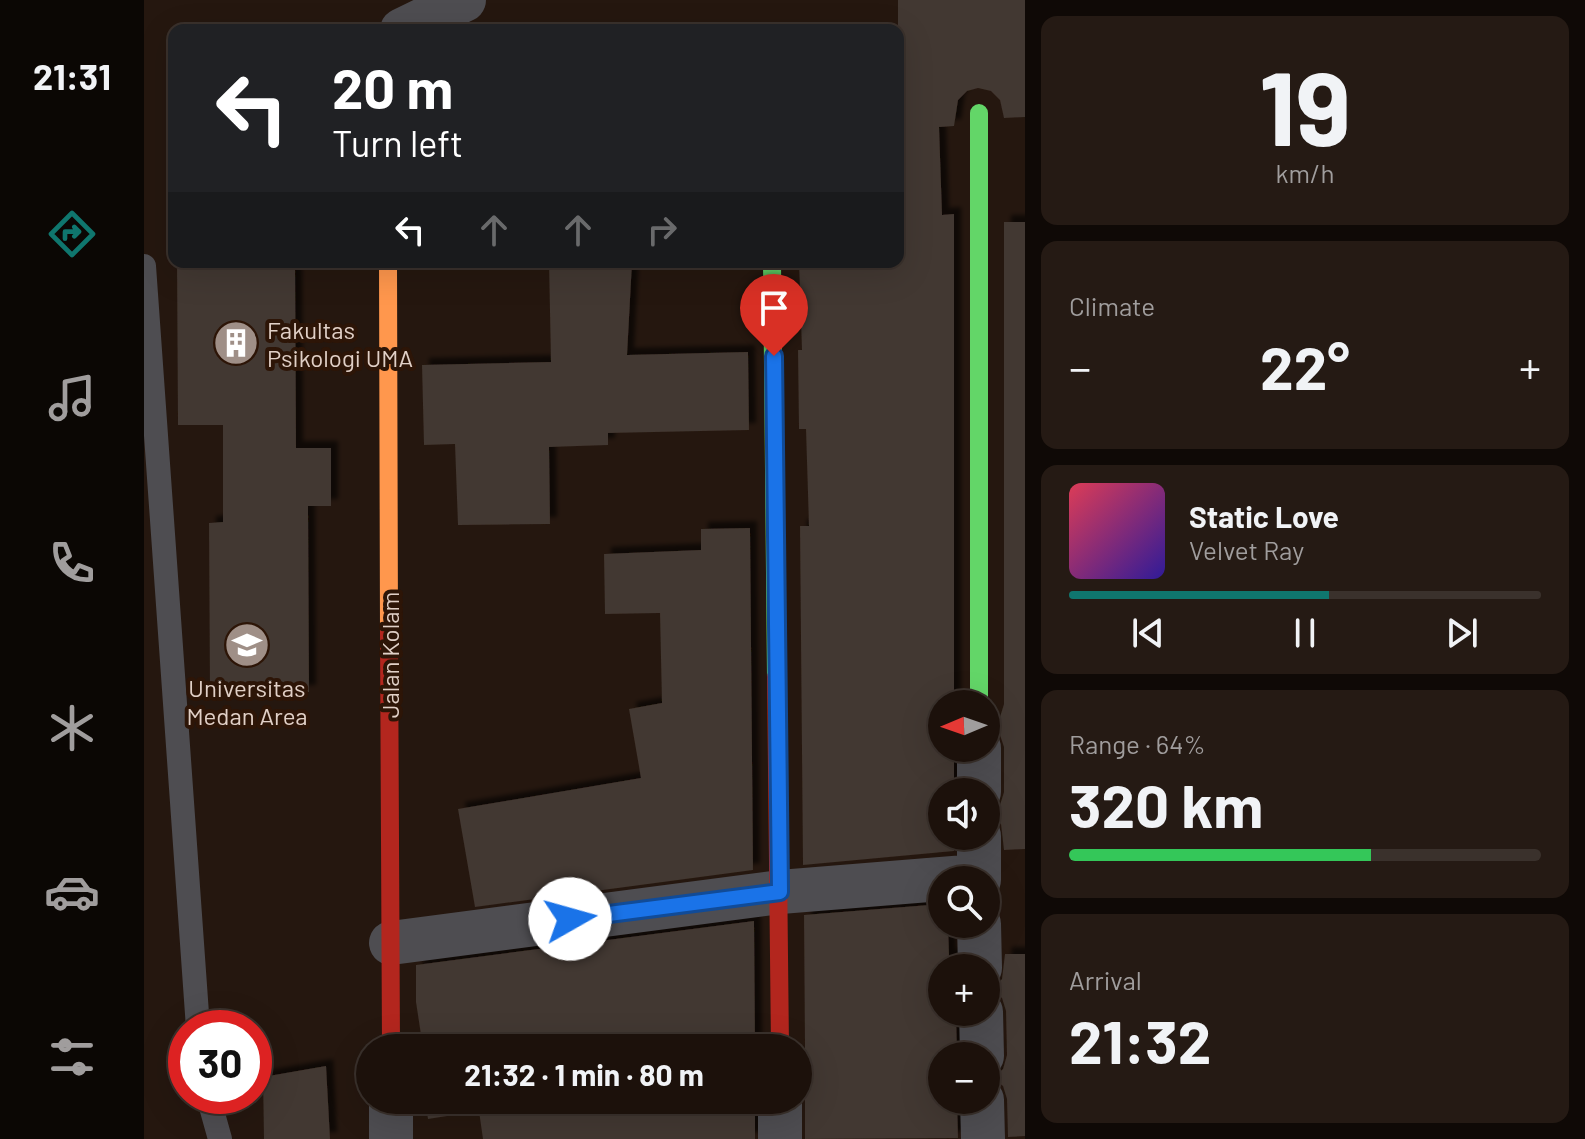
<!DOCTYPE html>
<html lang="en">
<head>
<meta charset="utf-8">
<style>
  :root { --surface:#1c110b; --page:#251a14; --text:#f1f3f6; --muted:#a09d9d; --line:#3a312c; --accent:#0f766e }
  body { margin:0; font-family:Barlow,sans-serif; background:var(--page); color:var(--text); height:100vh; display:flex; flex-direction:column; font-size:30px; white-space:nowrap }
  * { box-sizing:border-box; margin:0 }
  p { font-size:26px; color:var(--muted) }
  .icon { flex:none; width:44px; height:44px; fill:none; stroke:currentColor; stroke-width:2; stroke-linecap:round; stroke-linejoin:round }
  .map { position:relative; flex:1; overflow:hidden }
  .panel { display:flex; flex-direction:column; gap:16px; padding:16px; background:#0f0906; width:560px }
  .panel>* { flex:none }
  .guide { position:absolute; left:24px; top:24px; width:736px; height:244px; border-radius:16px; box-shadow:0 8px 32px #0002,0 0 0 2px var(--line); background:#202124; color:#fff; overflow:hidden }
  .needle { width:52px; rotate:268deg }
  .controls { position:absolute; left:784px; top:690px; display:grid; gap:16px }
  .controls a { display:grid; place-items:center; width:72px; height:72px; border-radius:50%; background:var(--surface); box-shadow:0 8px 32px #0002,0 0 0 2px var(--line); font-size:40px }
  .speed { position:absolute; left:24px; top:1010px; display:flex; gap:16px; font-size:40px; font-weight:700; text-align:center }
  .speed>* { display:grid; place-content:center; width:104px; height:104px; border-radius:50%; background:var(--surface); box-shadow:0 8px 32px #0002,0 0 0 2px var(--line); line-height:1 }
  .speed .limit { border:12px solid #d22; background:#fff; color:#111 }
  .pin { position:absolute; display:grid; place-items:center; width:68px; height:68px; color:#fff; margin:-82px -34px; border-radius:50% 50% 50% 0; rotate:-45deg; box-shadow:0 0 8px #0007 }
  .pin .icon { rotate:45deg }
  .me { position:absolute; width:88px; margin:-44px; rotate:83deg; stroke-linejoin:round; filter:drop-shadow(0 0 6px #0008) }
  .turn { display:flex; align-items:center; gap:28px; height:168px; padding:0 32px; font-size:36px }
  .turn .icon { width:104px; height:104px; stroke-width:2.5 }
  .turn b { display:block; font-size:56px; line-height:68px }
  .lanes { display:flex; align-items:center; height:76px; padding:0 32px; background:#0003; justify-content:center; gap:40px; direction:ltr }
  .lanes .off { opacity:.35 }
  .big { font-size:60px; font-weight:700; line-height:1.1 }
  .panel .card { flex:1; display:flex; flex-direction:column; justify-content:center; gap:12px; min-width:0; padding:0 28px; border-radius:16px; background:var(--page) }
  .panel .dial { align-items:center; gap:0 }
  .dial b { font-size:104px; line-height:1 }
  .song { display:flex; align-items:center; gap:24px }
  .cover { width:96px; height:96px; border-radius:12px; background:linear-gradient(135deg,hsl(350 70% 55%),hsl(250 70% 35%)) }
  .played { height:8px; border-radius:4px; background:linear-gradient(90deg,var(--accent) 55%,var(--line) 55%) }
  .keys { display:flex; justify-content:space-around; direction:ltr }
  .heat { display:flex; justify-content:space-between; align-items:center; font-size:44px; direction:ltr }
  .charge { height:12px; border-radius:6px; background:linear-gradient(90deg,#34c759 64%,var(--line) 0) }
  .trip { position:absolute; left:212px; top:1034px; width:456px; height:80px; border-radius:40px; background:var(--surface); box-shadow:0 8px 32px #0002,0 0 0 2px var(--line); font-weight:700; line-height:80px; text-align:center }
  main { display:flex; flex:1; min-height:0 }
  .dock { display:flex; flex-direction:column; width:144px; justify-content:space-around; align-items:center; background:#0b0704; color:var(--muted) }
  .dock .icon { width:56px; height:56px }
  .dock .selected { color:var(--accent) }
  .dock b { font-size:36px; color:var(--text) }
  .map>svg:first-child { display:block }
  .building { fill:#423730; filter:url(#shadow) }
  .lines { fill:none; stroke-linecap:round; stroke-linejoin:round }
  .lane { stroke:#4e4d51; stroke-width:24 }
  .street { stroke:#4e4d51; stroke-width:44 }
  .fast { stroke:#63d668; stroke-width:18 }
  .slow { stroke:#ff974d; stroke-width:18 }
  .jam { stroke:#b3261e; stroke-width:18 }
  .route-casing { stroke:#114b97; stroke-width:20 }
  .route { stroke:#1a73e8; stroke-width:14 }
  .labels { text-anchor:middle; dominant-baseline:central; stroke-width:8; stroke-linejoin:round; paint-order:stroke }
  .poi-label { font-size:24px; fill:#e1d0c7; stroke:#2d1507; text-anchor:start }
  .street-label { font-size:24px; fill:#e1d0c7; stroke:#2d1507 }
</style>
</head>
<body>
<main>
<nav class="dock">
<b>21:31</b>
<svg class="icon selected" aria-label="directions" viewBox="0 0 24 24"><path d="M12 3l9 9-9 9-9-9zM9 14v-3h6M13 9l2 2-2 2"/></svg>
<svg class="icon" aria-label="music" viewBox="0 0 24 24"><path d="M9 18V5l10-2v13"/><circle cx="6" cy="18" r="3"/><circle cx="16" cy="16" r="3"/></svg>
<svg class="icon" aria-label="phone" viewBox="0 0 24 24"><path d="M5 4h4l2 5-3 2q2 4 5 5l2-3 5 2v4C11 20 4 13 5 4z"/></svg>
<svg class="icon" aria-label="climate" viewBox="0 0 24 24"><path d="M12 3v18M4 7l16 10M4 17L20 7"/></svg>
<svg class="icon" aria-label="car" viewBox="0 0 24 24"><path d="M5 17H2v-5l4-1 3-4h7l3 4 3 1v5h-3M9 17h6M6 11h13"/><circle cx="7" cy="17" r="2"/><circle cx="17" cy="17" r="2"/></svg>
<svg class="icon" aria-label="filters" viewBox="0 0 24 24"><path d="M4 7h16M4 17h16"/><circle cx="9" cy="7" r="2"/><circle cx="15" cy="17" r="2"/></svg>
</nav>
<div class="map">
<svg width="881" height="1139" viewBox="0 0 881 1139">
  <defs>
    <filter id="shadow"><feDropShadow dx="7" dy="-7" stdDeviation="2" flood-color="#0009"/></filter>
  </defs>
  <rect width="100%" height="100%" fill="#25170f"/>
  <!-- building -->
  <path class="building" d="M 754,0 L 881,0 L 881,117 L 860,118 L 856,100 L 847,91 L 834,88 L 823,91 L 814,100 L 810,126 L 795,127 L 798,215 L 810,214 L 810,704 L 798,704 L 798,748 L 810,748 L 810,792 L 798,792 L 798,836 L 810,836 L 810,851 L 659,865 L 656,526 L 665,526 L 662,429 L 655,429 L 654,350 L 658,350 L 655,262 L 754,262 Z
    M 860,222 L 881,222 L 881,849 L 860,850 L 857,824 L 847,814 L 856,805 L 860,792 L 860,747 L 856,735 L 847,726 L 856,717 L 860,704 Z
    M 33,262 L 151,262 L 152,448 L 187,448 L 187,506 L 164,506 L 165,692 L 66,693 L 65,523 L 79,522 L 79,425 L 34,425 Z
    M 405,262 L 488,262 L 483,355 L 604,352 L 605,430 L 464,433 L 464,445 L 405,447 L 406,524 L 314,525 L 311,444 L 280,445 L 278,365 L 407,362 Z
    M 606,528 L 609,870 L 331,907 L 314,809 L 497,778 L 485,709 L 518,703 L 516,613 L 461,614 L 460,554 L 557,550 L 557,529 Z
    M 798,904 L 798,924 L 804,924 L 805,956 L 811,956 L 811,968 L 798,968 L 798,1012 L 812,1012 L 813,1056 L 798,1056 L 798,1100 L 813,1100 L 814,1138 L 661,1139 L 661,1100 L 654,1084 L 654,1064 L 661,1048 L 660,915 Z
    M 610,921 L 611,1048 L 279,1048 L 272,1002 L 272,965 Z
    M 861,954 L 881,954 L 881,1136 L 864,1137 L 863,1099 L 859,1086 L 849,1078 L 859,1069 L 863,1055 L 862,1011 L 858,998 L 848,990 L 858,979 Z
    M 182,1066 L 186,1139 L 120,1139 L 119,1077 Z
    M 281,1100 L 611,1100 L 611,1139 L 339,1139 L 335,1111 L 284,1119 Z"/>
  <g class="lines">
    <!-- lane -->
    <path class="lane" d="M 0,266 L 54,1028
      M 64,1096 L 76,1139"/>
    <!-- street -->
    <path class="street" d="M 258,30 L 320,0
      M 835,792 L 835,748
      M 835,836 L 835,880
      M 835,924 L 836,968
      M 247,943 L 636,892 L 834,876
      M 837,1012 L 838,1056
      M 247,1100 L 247,1139
      M 636,1100 L 636,1139
      M 838,1100 L 839,1139"/>
    <!-- fast -->
    <path class="fast" d="M 835,113 L 835,704
      M 628,262 L 632,677"/>
    <!-- slow -->
    <path class="slow" d="M 244,262 L 245,632"/>
    <!-- jam -->
    <path class="jam" d="M 245,632 L 247,1048
      M 632,677 L 636,1048"/>
  </g>
  <g class="lines">
    <!-- route casing -->
    <g class="route-casing">
      <path id="route" d="M 426,919 L 636,892 L 630,356"/>
    </g>
    <!-- route -->
    <use href="#route" class="route"/>
  </g>
  <!-- icons -->
  <defs>
    <g id="building-disc" transform="scale(2.3)"><circle r="9.5" fill="#9f8f87" stroke="#2d1507"/><path d="M-4-6H4V6H1V3H-1V6H-4ZM-2.5-4.3h1.7v1.8h-1.7ZM.8-4.3h1.7v1.8H.8ZM-2.5-1h1.7V.8h-1.7ZM.8-1h1.7V.8H.8Z" fill="#fff"/></g>
    <g id="university-disc" transform="scale(2.3)"><circle r="9.5" fill="#9f8f87" stroke="#2d1507"/><path d="M0-5L7-2L0 1L-7-2ZM-4 1L0 2.5L4 1V4Q0 6-4 4Z" fill="#fff"/></g>
  </defs>
  <g fill-rule="evenodd">
    <use href="#building-disc" x="92" y="343"/>
    <use href="#university-disc" x="103" y="645"/>
  </g>
  <g class="labels">
    <!-- poi labels -->
    <g class="poi-label">
      <text x="123" y="329">Fakultas<tspan x="123" dy="28">Psikologi UMA</tspan></text>
      <text x="103" y="687" text-anchor="middle">Universitas<tspan x="103" dy="28">Medan Area</tspan></text>
    </g>
    <!-- street labels -->
    <g class="street-label">
      <text transform="translate(245 655) rotate(-90)">Jalan Kolam</text>
    </g>
  </g>
</svg>
<div class="controls">
<a><svg class="needle" viewBox="-14 -14 28 28"><path d="M0-13l5 13h-10z" fill="#e53935"/><path d="M0 13l5-13h-10z" fill="#a09d9d"/></svg></a>
<a><svg class="icon" aria-label="sound" viewBox="0 0 24 24"><path d="M4 9h4l5-4v14l-5-4H4zM17 9q2 3 0 6"/></svg></a>
<a><svg class="icon" aria-label="search" viewBox="0 0 24 24"><circle cx="10" cy="10" r="6"/><path d="M15 15l6 6"/></svg></a>
<a>+</a>
<a>−</a>
</div>
<div class="speed"><div class="limit">30</div></div>
<div class="pin" style="left:630px;top:356px;background:#d93025"><svg class="icon" aria-label="arrive" viewBox="0 0 24 24"><path d="M6 21V4h12l-3 4 3 4H6"/></svg></div>
<svg class="me" style="left:426px;top:919px" viewBox="-20 -20 40 40"><circle r="19" fill="#fff"/><path d="M0-13L10 11 0 6-10 11z" fill="#1a73e8"/></svg>
<div class="trip">21:32 · 1 min · 80 m</div>
<div class="guide">
<div class="turn"><svg class="icon" aria-label="left" viewBox="0 0 24 24"><path d="M17 20v-9H6M10 6l-5 5 5 5"/></svg><div><b>20 m</b>Turn left</div></div>
<div class="lanes"><svg class="icon" aria-label="left" viewBox="0 0 24 24"><path d="M17 20v-9H6M10 6l-5 5 5 5"/></svg><svg class="icon off" aria-label="ahead" viewBox="0 0 24 24"><path d="M12 20V5M6 11l6-6 6 6"/></svg><svg class="icon off" aria-label="ahead" viewBox="0 0 24 24"><path d="M12 20V5M6 11l6-6 6 6"/></svg><svg class="icon off" aria-label="right" viewBox="0 0 24 24"><path d="M7 20v-9h11M14 6l5 5-5 5"/></svg></div>
</div>
</div>
<section class="panel">
<div class="card dial"><b>19</b><p>km/h</p></div>
<div class="card"><p>Climate</p>
<div class="heat"><a>−</a><b class="big">22°</b><a>+</a></div>
</div>
<div class="card">
<div class="song"><i class="cover"></i><div><b>Static Love</b><p>Velvet Ray</p></div></div>
<div class="played"></div>
<div class="keys"><svg class="icon" aria-label="previous" viewBox="0 0 24 24"><path d="M18 5L8 12l10 7zM5 5v14"/></svg><svg class="icon" aria-label="pause" viewBox="0 0 24 24"><path d="M8 5v14M16 5v14"/></svg><svg class="icon" aria-label="next" viewBox="0 0 24 24"><path d="M6 5l10 7-10 7zM19 5v14"/></svg></div>
</div>
<div class="card"><p>Range · 64%</p><b class="big">320 km</b><div class="charge"></div></div>
<div class="card"><p>Arrival</p><b class="big">21:32</b></div>
</section>
</main>
</body>
</html>
